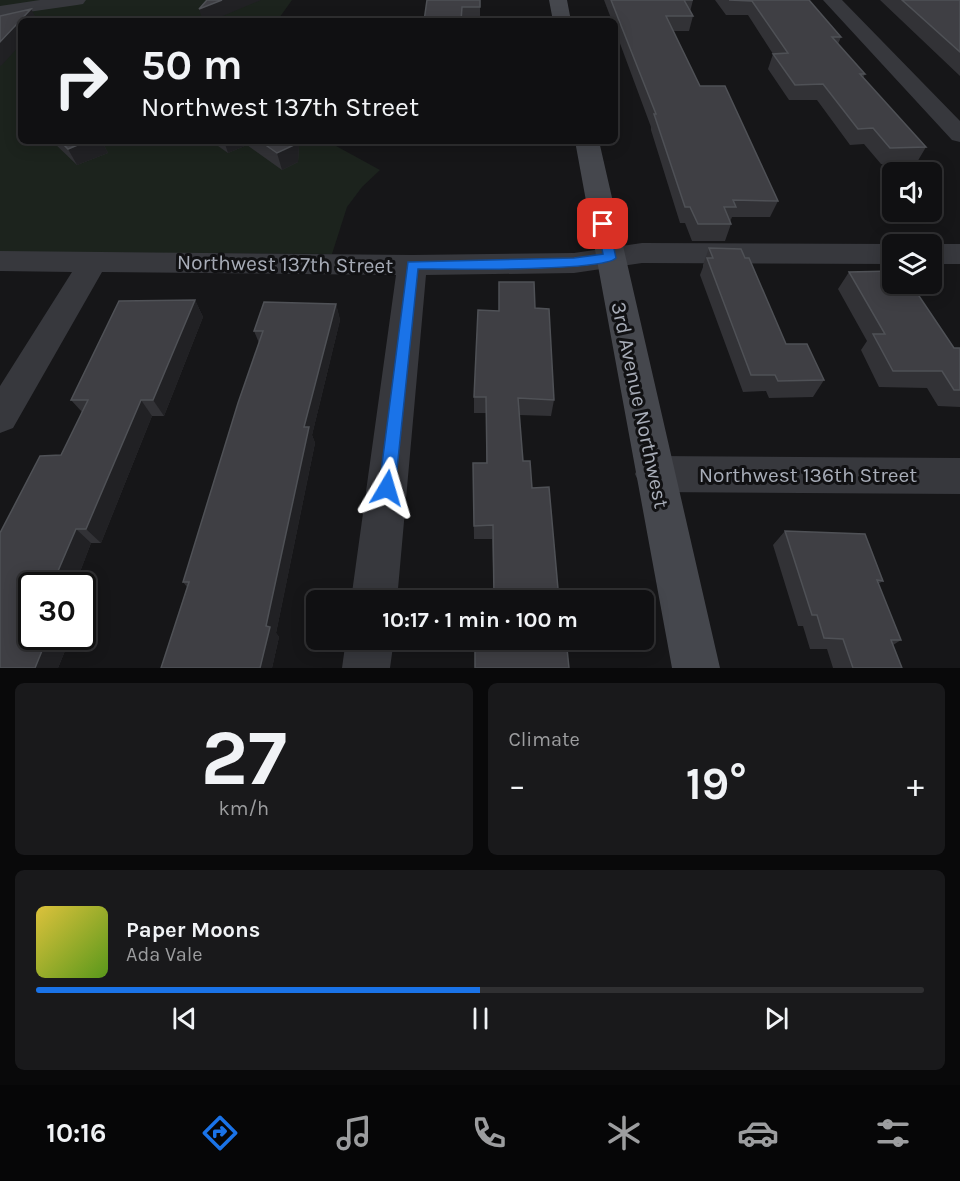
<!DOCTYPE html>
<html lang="en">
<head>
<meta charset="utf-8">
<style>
  :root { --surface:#101012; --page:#19191b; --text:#f1f3f6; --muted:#9c9d9f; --line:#303032; --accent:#1a73e8 }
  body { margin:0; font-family:Karla,sans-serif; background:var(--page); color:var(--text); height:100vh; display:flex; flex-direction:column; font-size:22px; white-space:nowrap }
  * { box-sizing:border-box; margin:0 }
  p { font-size:20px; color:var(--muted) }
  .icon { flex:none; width:33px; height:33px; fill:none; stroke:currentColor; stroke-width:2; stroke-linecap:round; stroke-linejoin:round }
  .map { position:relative; height:668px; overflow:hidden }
  .side { display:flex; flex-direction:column; gap:15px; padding:15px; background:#09090a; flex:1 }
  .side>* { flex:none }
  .guide { position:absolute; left:18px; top:18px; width:600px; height:126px; border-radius:9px; box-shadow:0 3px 15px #0003,0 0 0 2px var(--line); background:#101012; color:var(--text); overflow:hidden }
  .controls { position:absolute; left:882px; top:162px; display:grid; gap:12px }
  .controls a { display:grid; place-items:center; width:60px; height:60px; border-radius:9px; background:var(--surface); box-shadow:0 3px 15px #0003,0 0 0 2px var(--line); font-size:30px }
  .speed { position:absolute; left:18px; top:572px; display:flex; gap:12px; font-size:30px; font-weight:700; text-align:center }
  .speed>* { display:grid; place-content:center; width:78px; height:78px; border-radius:50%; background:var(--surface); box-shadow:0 3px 15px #0003,0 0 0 2px var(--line); line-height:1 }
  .speed .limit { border:3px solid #111; border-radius:9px; background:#fff; color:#111 }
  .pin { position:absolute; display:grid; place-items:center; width:51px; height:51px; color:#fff; margin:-26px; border-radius:12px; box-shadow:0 3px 9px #0006 }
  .me { position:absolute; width:66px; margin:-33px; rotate:7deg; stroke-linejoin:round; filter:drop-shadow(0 0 4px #0008) }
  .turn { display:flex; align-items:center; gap:21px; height:126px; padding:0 24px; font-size:27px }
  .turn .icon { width:78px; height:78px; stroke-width:2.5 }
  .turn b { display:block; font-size:42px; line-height:51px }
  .big { font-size:45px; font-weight:700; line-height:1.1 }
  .side .widget { flex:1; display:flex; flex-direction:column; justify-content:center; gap:9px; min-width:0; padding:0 21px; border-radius:9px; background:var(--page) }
  .side .dial { align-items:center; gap:0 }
  .dial b { font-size:78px; line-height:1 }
  .song { display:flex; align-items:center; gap:18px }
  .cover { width:72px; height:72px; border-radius:9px; background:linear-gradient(135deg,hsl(50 70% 55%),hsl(90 70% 35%)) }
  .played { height:6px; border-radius:3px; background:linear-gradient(90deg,var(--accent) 50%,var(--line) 50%) }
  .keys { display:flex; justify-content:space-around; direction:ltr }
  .heat { display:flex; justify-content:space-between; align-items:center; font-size:33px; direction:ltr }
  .side .tiles { flex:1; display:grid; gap:15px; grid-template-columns:1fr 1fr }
  .widget:last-child { grid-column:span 2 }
  .trip { position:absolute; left:306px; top:590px; width:348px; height:60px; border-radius:9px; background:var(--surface); box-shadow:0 3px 15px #0003,0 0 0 2px var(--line); font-weight:700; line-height:60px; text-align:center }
  .tab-bar { display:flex; height:96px; justify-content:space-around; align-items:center; background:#060607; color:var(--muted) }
  .tab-bar .icon { width:42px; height:42px }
  .tab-bar .current { color:var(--accent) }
  .tab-bar b { font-size:27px; color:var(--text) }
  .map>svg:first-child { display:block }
  .green { fill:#1c231d }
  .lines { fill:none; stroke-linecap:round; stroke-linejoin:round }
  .street { fill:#37383d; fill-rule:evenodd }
  .secondary { fill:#45474d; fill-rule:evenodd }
  .wall { fill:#323236 }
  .shaded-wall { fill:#212124 }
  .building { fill:#3f3f44; stroke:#4f5156; stroke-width:1.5 }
  .route { fill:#1a73e8; stroke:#114b97; stroke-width:1.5 }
  .labels { text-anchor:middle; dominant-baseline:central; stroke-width:6; stroke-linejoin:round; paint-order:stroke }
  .street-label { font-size:21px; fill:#a8adb8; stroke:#111113 }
</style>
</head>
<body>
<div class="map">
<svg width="960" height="668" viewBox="0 0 960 668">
  <rect width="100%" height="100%" fill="#161618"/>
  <!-- green -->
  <path class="green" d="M 0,0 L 292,0 L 277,21 L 21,21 L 21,141 L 327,141 L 380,170 L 362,187 L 347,207 L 332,254 L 0,252 Z"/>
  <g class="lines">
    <!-- street -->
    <path class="street" d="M 40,0 L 86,0 L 83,4 L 77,5 L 0,16 L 0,6 Z
      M 823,0 L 842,0 L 960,121 L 960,142 L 952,140 Z
      M 642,243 L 892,244 L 892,264 L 642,263 L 574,273 L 426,275 L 397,600 L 351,600 L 396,275 L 102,272 L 13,428 L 0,433 L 0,386 L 72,272 L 0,271 L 0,251 L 412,255 L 574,253 Z
      M 931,244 L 960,244 L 960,264 L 932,264 Z
      M 655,456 L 960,458 L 960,494 L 655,492 L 641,487 L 635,474 L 641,461 Z
      M 346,639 L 394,639 L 390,668 L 342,668 Z"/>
    <!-- secondary -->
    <path class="secondary" d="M 549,0 L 567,0 L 571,21 L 553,21 Z
      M 575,141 L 599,141 L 720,668 L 672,668 Z"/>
  </g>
  <!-- wall -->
  <path class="wall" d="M 480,0 L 480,21 L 424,21 Z
    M 604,0 L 693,0 L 690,12 L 693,16 L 689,31 L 673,31 L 700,86 L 778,201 L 770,217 L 732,217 L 730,222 L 731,224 L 725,241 L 692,241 L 685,223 L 680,223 L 651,130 L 651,127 L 615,30 L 615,21 L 612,21 Z
    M 715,0 L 809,0 L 841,37 L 838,44 L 865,74 L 863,78 L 926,147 L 916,164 L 881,164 L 864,144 L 850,145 L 817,100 L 789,100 L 768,69 L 773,54 L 748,15 L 726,15 Z
    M 880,0 L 960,0 L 960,76 Z
    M 52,141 L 102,141 L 108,153 L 77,165 Z
    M 211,141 L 309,141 L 299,146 L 298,162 L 282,170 L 247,145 L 228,153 Z
    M 709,248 L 786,344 L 824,380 L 813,397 L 769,398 L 766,391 L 743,392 L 700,275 L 703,267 L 703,265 Z
    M 849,272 L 954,348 L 960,348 L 960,407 L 938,406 L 927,388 L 879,387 L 861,350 L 867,341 L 838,289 Z
    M 195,300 L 203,317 L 164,416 L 152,416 L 101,543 L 91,543 L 75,585 L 32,585 L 32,636 L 71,636 L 58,668 L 0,668 L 61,455 L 82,412 L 71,400 Z
    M 336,304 L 340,320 L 312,435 L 315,443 L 276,633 L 279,637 L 272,668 L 161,668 L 187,587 L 183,582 L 259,343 L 254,331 Z
    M 535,308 L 554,400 L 551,416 L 519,415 L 523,461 L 532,488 L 559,600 L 494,600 L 492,539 L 474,539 L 473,463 L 486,463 L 486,413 L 474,413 L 474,397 L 499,311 Z
    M 785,531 L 883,581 L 878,584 L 901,640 L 893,645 L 902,668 L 833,668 L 827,649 L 810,649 L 803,626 L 798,626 L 773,545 Z"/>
  <!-- shaded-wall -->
  <path class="shaded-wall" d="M 222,0 L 261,0 L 211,21 L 203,21 L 199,9 Z
    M 31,9 L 38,21 L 21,21 L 21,44 L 2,65 L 0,66 L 0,42 Z
    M 87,141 L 102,141 L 108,153 L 77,165 L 68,149 Z
    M 224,141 L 245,141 L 247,145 L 228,153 Z
    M 294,141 L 309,141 L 299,146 L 298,162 L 282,170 L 277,153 Z
    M 195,300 L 203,317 L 164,416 L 153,400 Z
    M 336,304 L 340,320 L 312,435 L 315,443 L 276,633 L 279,637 L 272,668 L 260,668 L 266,626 L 304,427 Z
    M 141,400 L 152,416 L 101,543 L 86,529 Z
    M 76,529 L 91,543 L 75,585 L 52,585 Z
    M 48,636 L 71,636 L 58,668 L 35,668 Z"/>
  <!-- building -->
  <path class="building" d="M 207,0 L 222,0 L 199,9 Z
    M 427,0 L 480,0 L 480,7 L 462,7 L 461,21 L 424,21 Z
    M 611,0 L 693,0 L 684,0 L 693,16 L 666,16 L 700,86 L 725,86 L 778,201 L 733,200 L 736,207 L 724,207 L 731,224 L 698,224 L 690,207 L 685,207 L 654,114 L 656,114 Z
    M 729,0 L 809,0 L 841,37 L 832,37 L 865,74 L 860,74 L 926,147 L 890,148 L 873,128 L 858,129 L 823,84 L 795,85 L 773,54 L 788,53 L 752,1 Z
    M 902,0 L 960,0 L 960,52 Z
    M 31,9 L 0,42 L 0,16 Z
    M 60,141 L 87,141 L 68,149 Z
    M 260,141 L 294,141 L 294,145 L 277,153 Z
    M 709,248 L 741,249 L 745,258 L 749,258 L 786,344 L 807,344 L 824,380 L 778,381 L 775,375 L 751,375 L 707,258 L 713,258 Z
    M 892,271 L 892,284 L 911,284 L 954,348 L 960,348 L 960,390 L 954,390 L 942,371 L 893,371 L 873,334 L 885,334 L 849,272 Z
    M 499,282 L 534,282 L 535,308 L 549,309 L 554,400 L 518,398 L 523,461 L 530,461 L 532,488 L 549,487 L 559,600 L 494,600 L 493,525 L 474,526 L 473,463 L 487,463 L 486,397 L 474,397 L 478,310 L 499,311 Z
    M 195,300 L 153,400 L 141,400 L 86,529 L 76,529 L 52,585 L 32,585 L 32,636 L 48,636 L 35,668 L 0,668 L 0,533 L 40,456 L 61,455 L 88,400 L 71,400 L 119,301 Z
    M 264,302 L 336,304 L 304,427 L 309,427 L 266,626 L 270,627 L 260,668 L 161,668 L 189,582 L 183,582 L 238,403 L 263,331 L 254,331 Z
    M 785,531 L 865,534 L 883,581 L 877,580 L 901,640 L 891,640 L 902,668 L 853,668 L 843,639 L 824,638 L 817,615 L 812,615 Z
    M 475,639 L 566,639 L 569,668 L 475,668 Z"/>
  <!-- route -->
  <path class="route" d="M 603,220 L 609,224 L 616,258 C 603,272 447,269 418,269 L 395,488 L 393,494 L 387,496 L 381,494 L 379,488 L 408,262 L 574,258 L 603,254 L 597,224 Z"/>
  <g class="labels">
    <!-- street labels -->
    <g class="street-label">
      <text transform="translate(285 264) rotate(1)">Northwest 137th Street</text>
      <text transform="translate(640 405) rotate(78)">3rd Avenue Northwest</text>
      <text x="808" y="475">Northwest 136th Street</text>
    </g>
  </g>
</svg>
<div class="controls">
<a><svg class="icon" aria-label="sound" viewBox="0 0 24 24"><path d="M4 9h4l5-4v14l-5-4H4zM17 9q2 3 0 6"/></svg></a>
<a><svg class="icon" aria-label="layers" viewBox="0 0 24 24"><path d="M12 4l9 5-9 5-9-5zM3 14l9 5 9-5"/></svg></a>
</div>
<div class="speed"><div class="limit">30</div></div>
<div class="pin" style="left:603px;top:224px;background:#d93025"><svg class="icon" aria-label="arrive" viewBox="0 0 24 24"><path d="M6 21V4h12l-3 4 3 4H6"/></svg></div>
<svg class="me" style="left:387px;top:488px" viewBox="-20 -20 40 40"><path d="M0-17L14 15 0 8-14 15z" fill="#1a73e8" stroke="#fff" stroke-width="4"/></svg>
<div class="trip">10:17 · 1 min · 100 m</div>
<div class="guide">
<div class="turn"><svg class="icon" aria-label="right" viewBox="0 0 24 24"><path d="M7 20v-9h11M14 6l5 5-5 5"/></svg><div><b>50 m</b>Northwest 137th Street</div></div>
</div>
</div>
<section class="side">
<div class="tiles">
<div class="widget dial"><b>27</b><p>km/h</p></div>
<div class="widget"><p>Climate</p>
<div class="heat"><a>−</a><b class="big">19°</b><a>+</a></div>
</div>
<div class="widget">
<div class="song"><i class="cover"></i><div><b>Paper Moons</b><p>Ada Vale</p></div></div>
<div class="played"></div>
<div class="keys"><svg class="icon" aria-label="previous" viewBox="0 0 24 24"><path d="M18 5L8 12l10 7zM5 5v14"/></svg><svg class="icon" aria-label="pause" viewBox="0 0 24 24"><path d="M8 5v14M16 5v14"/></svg><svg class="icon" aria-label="next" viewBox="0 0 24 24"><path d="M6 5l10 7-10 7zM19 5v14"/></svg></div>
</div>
</div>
</section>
<nav class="tab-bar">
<b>10:16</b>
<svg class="icon current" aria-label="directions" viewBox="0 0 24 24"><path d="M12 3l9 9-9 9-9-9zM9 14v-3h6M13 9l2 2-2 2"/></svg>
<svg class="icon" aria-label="music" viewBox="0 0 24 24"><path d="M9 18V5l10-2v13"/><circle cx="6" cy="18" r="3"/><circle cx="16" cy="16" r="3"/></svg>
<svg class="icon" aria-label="phone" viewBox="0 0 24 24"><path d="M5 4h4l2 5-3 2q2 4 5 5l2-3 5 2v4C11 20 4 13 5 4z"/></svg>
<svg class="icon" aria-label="climate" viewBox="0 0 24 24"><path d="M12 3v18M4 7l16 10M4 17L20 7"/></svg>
<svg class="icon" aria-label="car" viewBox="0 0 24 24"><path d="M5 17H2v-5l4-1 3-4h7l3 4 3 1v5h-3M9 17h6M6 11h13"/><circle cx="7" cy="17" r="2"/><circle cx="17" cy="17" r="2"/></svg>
<svg class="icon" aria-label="filters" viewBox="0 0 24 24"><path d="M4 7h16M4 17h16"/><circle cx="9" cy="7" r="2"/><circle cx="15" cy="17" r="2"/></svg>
</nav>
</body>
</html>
